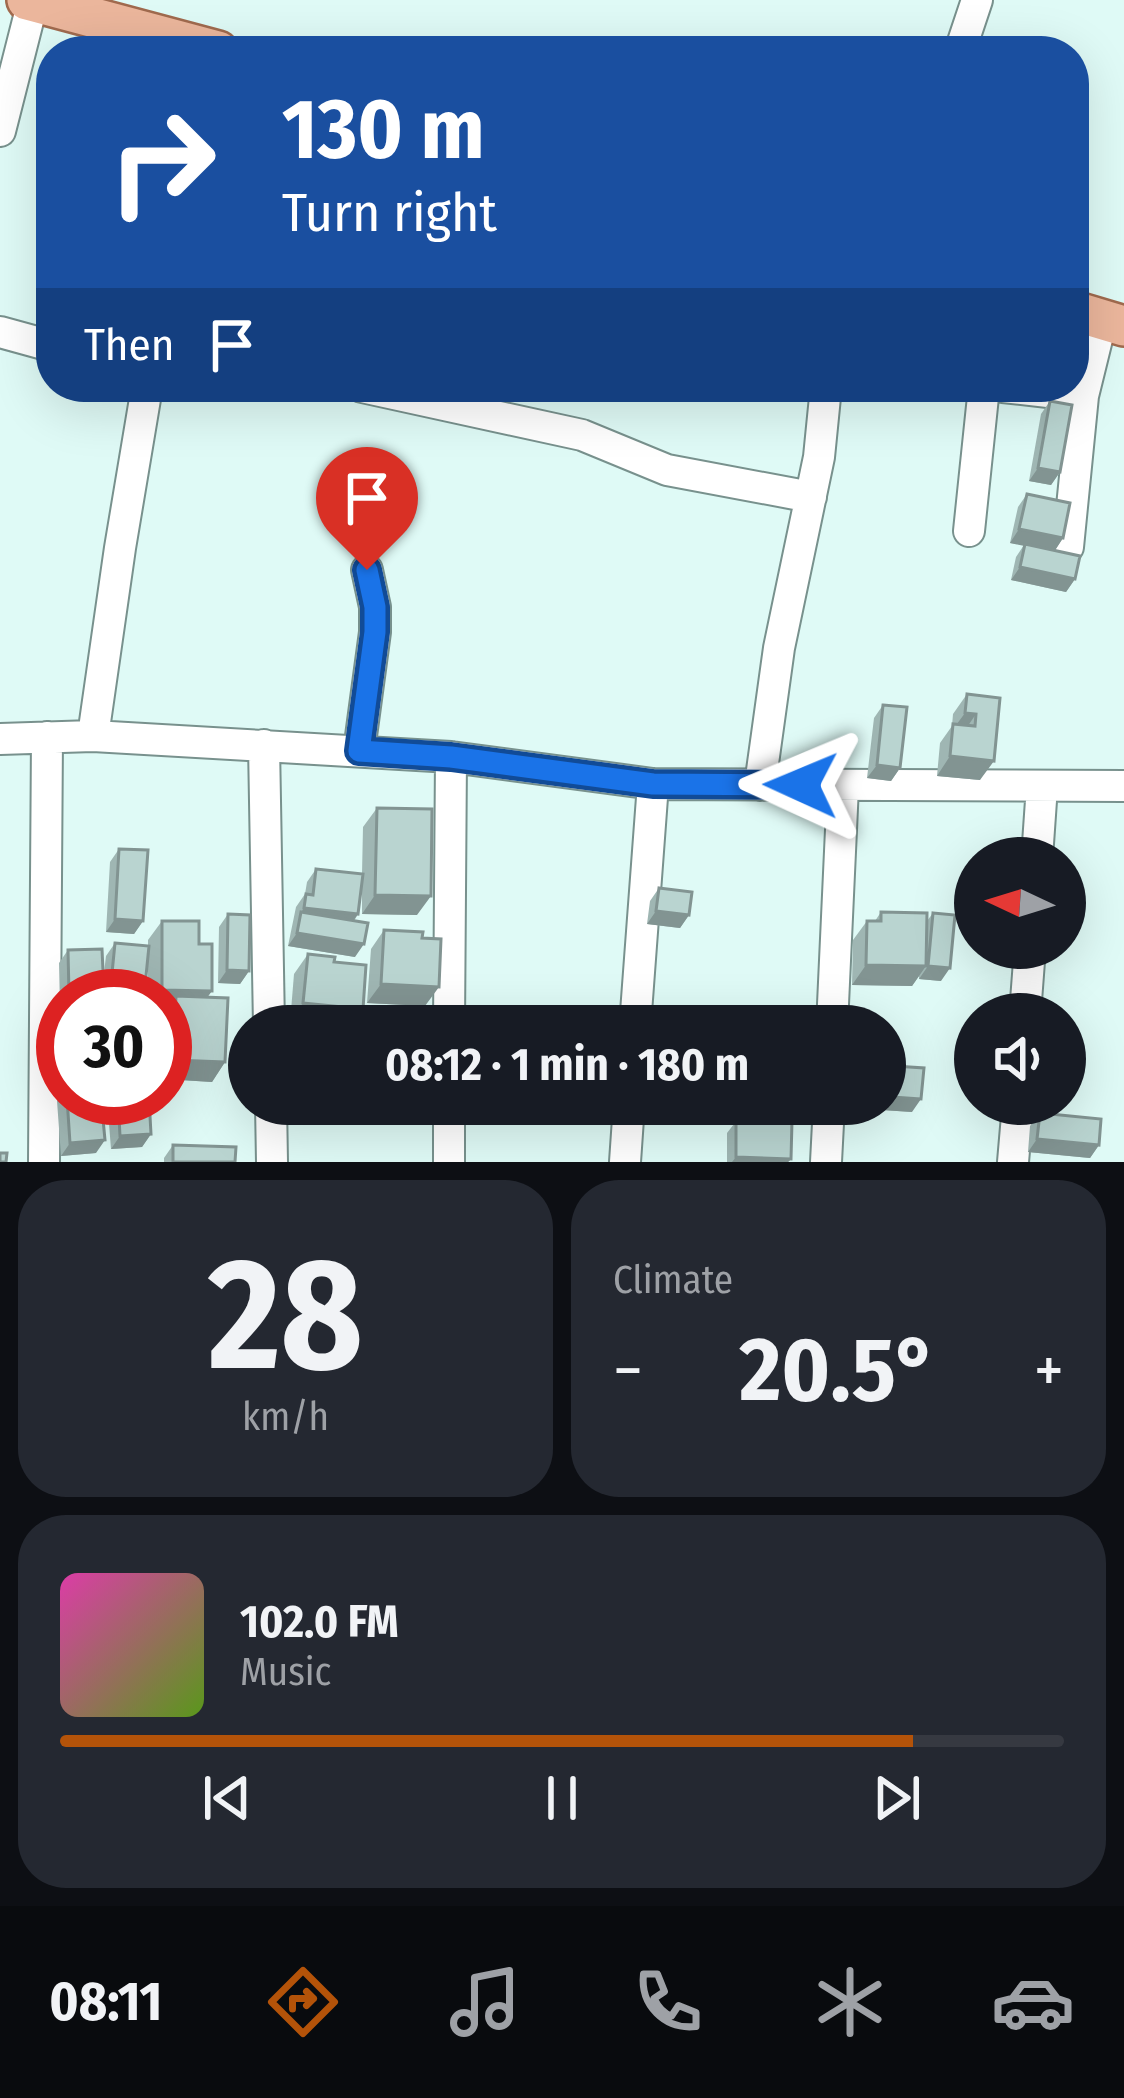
<!DOCTYPE html>
<html lang="en">
<head>
<meta charset="utf-8">
<style>
  :root { --surface:#171b24; --page:#242831; --text:#f1f3f6; --muted:#9ea1a6; --line:#363941; --accent:#b45309 }
  body { margin:0; font-family:"Fira Sans Condensed",sans-serif; background:var(--page); color:var(--text); height:100vh; display:flex; flex-direction:column; font-size:45px; white-space:nowrap }
  * { box-sizing:border-box; margin:0 }
  p { font-size:39px; color:var(--muted) }
  .icon { flex:none; width:66px; height:66px; fill:none; stroke:currentColor; stroke-width:2; stroke-linecap:round; stroke-linejoin:round }
  .map { position:relative; height:1162px; overflow:hidden }
  .details { display:flex; flex-direction:column; gap:18px; padding:18px; background:#0d0f14; flex:1 }
  .details>* { flex:none }
  .banner { position:absolute; left:36px; top:36px; width:1053px; height:366px; border-radius:48px; box-shadow:0 12px 48px #0002; background:#1a4fa0; color:#fff; overflow:hidden }
  .needle { width:78px; rotate:274deg }
  .fabs { position:absolute; left:954px; top:837px; display:grid; gap:24px }
  .fabs a { display:grid; place-items:center; width:132px; height:132px; border-radius:50%; background:var(--surface); box-shadow:0 12px 48px #0002; font-size:60px }
  .speed { position:absolute; left:36px; top:969px; display:flex; gap:24px; font-size:60px; font-weight:700; text-align:center }
  .speed>* { display:grid; place-content:center; width:156px; height:156px; border-radius:50%; background:var(--surface); box-shadow:0 12px 48px #0002; line-height:1 }
  .speed .limit { border:18px solid #d22; background:#fff; color:#111 }
  .pin { position:absolute; display:grid; place-items:center; width:102px; height:102px; color:#fff; margin:-123px -51px; border-radius:50% 50% 50% 0; rotate:-45deg; box-shadow:0 0 12px #0007 }
  .pin .icon { rotate:45deg }
  .me { position:absolute; width:132px; margin:-66px; rotate:271deg; stroke-linejoin:round; filter:drop-shadow(0 0 9px #0008) }
  .turn { display:flex; align-items:center; gap:42px; height:252px; padding:0 48px; font-size:54px }
  .turn .icon { width:156px; height:156px; stroke-width:2.5 }
  .turn b { display:block; font-size:84px; line-height:102px }
  .then { display:flex; align-items:center; height:114px; padding:0 48px; background:#0003; gap:24px; font-size:45px }
  .big { font-size:90px; font-weight:700; line-height:1.1 }
  .details .card { flex:1; display:flex; flex-direction:column; justify-content:center; gap:18px; min-width:0; padding:0 42px; border-radius:48px; background:var(--page) }
  .details .dial { align-items:center; gap:0 }
  .dial b { font-size:156px; line-height:1 }
  .song { display:flex; align-items:center; gap:36px }
  .cover { width:144px; height:144px; border-radius:18px; background:linear-gradient(135deg,hsl(320 70% 55%),hsl(90 70% 35%)) }
  .played { height:12px; border-radius:6px; background:linear-gradient(90deg,var(--accent) 85%,var(--line) 85%) }
  .keys { display:flex; justify-content:space-around; direction:ltr }
  .heat { display:flex; justify-content:space-between; align-items:center; font-size:66px; direction:ltr }
  .details .tiles { flex:1; display:grid; gap:18px; grid-template-columns:1fr 1fr }
  .card:last-child { grid-column:span 2 }
  .trip { position:absolute; left:228px; top:1005px; width:678px; height:120px; border-radius:60px; background:var(--surface); box-shadow:0 12px 48px #0002; font-weight:700; line-height:120px; text-align:center }
  .tabs { display:flex; height:192px; justify-content:space-around; align-items:center; background:#090b0e; color:var(--muted) }
  .tabs .icon { width:84px; height:84px }
  .tabs .active { color:var(--accent) }
  .tabs b { font-size:54px; color:var(--text) }
  .map>svg:first-child { display:block }
  .lines { fill:none; stroke-linecap:round; stroke-linejoin:round }
  .minor-casing { stroke:#78918d; stroke-width:34 }
  .major-casing { stroke:#a06a4e; stroke-width:44 }
  .minor { stroke:#fff; stroke-width:30 }
  .major { stroke:#ebb69c; stroke-width:39 }
  .wall { fill:#9fb6b3 }
  .shaded-wall { fill:#829492 }
  .building { fill:#b9d4d0; stroke:#829492; stroke-width:3 }
  .route-casing { stroke:#114b97; stroke-width:30 }
  .route { stroke:#1a73e8; stroke-width:21 }
</style>
</head>
<body>
<div class="map">
<svg width="1124" height="1162" viewBox="0 0 1124 1162">
  <rect width="100%" height="100%" fill="#dffaf6"/>
  <g class="lines">
    <!-- minor casing -->
    <g class="minor-casing">
      <path id="minor" d="M 960,51 L 977,0
        M 0,131 L 33,1
        M 0,332 L 51,346
        M 362,387 L 582,435 L 667,470 L 811,497
        M 1003,387 L 1083,396
        M 969,531 L 984,387
        M 1068,547 L 1083,396 L 1099,331 L 1091,316
        M 93,736 L 120,548 L 147,387
        M 0,739 L 93,736 L 451,757 L 653,784 L 1124,786
        M 264,745 L 269,1026
        M 359,751 L 375,632 L 375,607 L 367,570
        M 760,785 L 779,648 L 819,457 L 826,387
        M 1037,858 L 1042,786
        M 1025,1014 L 1030,948
        M 449,1026 L 451,757
        M 635,1026 L 653,784
        M 832,1026 L 843,786
        M 271,1104 L 272,1162
        M 44,1162 L 47,737
        M 449,1162 L 449,1104
        M 625,1162 L 629,1104
        M 826,1162 L 829,1104
        M 1013,1162 L 1018,1104"/>
    </g>
    <!-- major casing -->
    <g class="major-casing">
      <path id="major" d="M 27,0 L 218,51
        M 1074,311 L 1124,326"/>
    </g>
    <!-- minor -->
    <use href="#minor" class="minor"/>
    <!-- major -->
    <use href="#major" class="major"/>
  </g>
  <!-- wall -->
  <path class="wall" d="M 1050,401 L 1060,472 L 1051,485 L 1029,481 L 1041,414 Z
    M 1027,494 L 1063,538 L 1055,550 L 1075,579 L 1066,592 L 1011,580 L 1016,557 L 1024,545 L 1010,543 L 1018,507 Z
    M 967,694 L 1000,698 L 980,780 L 937,776 L 940,743 L 952,726 L 953,714 Z
    M 883,705 L 900,768 L 891,781 L 867,778 L 874,718 Z
    M 377,808 L 417,915 L 362,914 L 362,875 L 358,914 L 354,921 L 355,957 L 288,946 L 296,907 L 305,894 L 307,882 L 316,869 L 362,874 L 363,827 Z
    M 119,849 L 143,921 L 134,934 L 106,932 L 110,862 Z
    M 659,888 L 689,915 L 680,928 L 647,924 L 650,901 Z
    M 881,912 L 927,921 L 933,913 L 941,981 L 919,979 L 919,976 L 912,986 L 852,985 L 853,940 L 867,921 L 875,921 Z
    M 228,914 L 249,971 L 240,984 L 218,983 L 219,927 Z
    M 162,921 L 199,944 L 207,997 L 225,1062 L 212,1082 L 165,1079 L 165,996 L 148,996 L 148,951 L 144,996 L 63,996 L 63,1007 L 60,1007 L 59,963 L 68,950 L 103,981 L 106,956 L 115,943 L 148,946 L 148,940 Z
    M 384,930 L 425,1006 L 367,1003 L 371,949 Z
    M 308,954 L 334,962 L 363,1009 L 352,1024 L 360,1026 L 323,1026 L 290,1023 L 294,974 Z
    M 63,1015 L 63,1080 L 57,1080 L 60,1020 Z
    M 894,1066 L 912,1112 L 882,1110 L 883,1104 L 885,1104 L 885,1078 Z
    M 63,1092 L 63,1098 L 101,1098 L 96,1153 L 61,1156 L 57,1101 Z
    M 118,1098 L 151,1134 L 142,1147 L 111,1149 L 108,1111 Z
    M 685,1104 L 729,1104 L 719,1120 L 684,1117 Z
    M 731,1104 L 774,1104 L 773,1114 L 768,1121 L 791,1159 L 788,1162 L 727,1162 L 727,1133 L 734,1124 L 729,1123 Z
    M 1040,1113 L 1099,1145 L 1090,1158 L 1028,1152 L 1030,1126 Z
    M 173,1145 L 235,1162 L 164,1162 L 164,1158 Z"/>
  <!-- shaded-wall -->
  <path class="shaded-wall" d="M 1038,468 L 1060,472 L 1051,485 L 1029,481 Z
    M 1019,529 L 1063,538 L 1054,552 L 1010,543 Z
    M 1020,567 L 1075,579 L 1066,592 L 1011,580 Z
    M 965,713 L 976,714 L 963,733 L 951,732 Z
    M 950,756 L 994,761 L 980,780 L 937,776 Z
    M 877,765 L 900,768 L 891,781 L 867,778 Z
    M 375,895 L 431,896 L 417,915 L 362,914 Z
    M 304,908 L 358,914 L 349,927 L 300,914 Z
    M 656,911 L 689,915 L 680,928 L 647,924 Z
    M 115,919 L 143,921 L 134,934 L 106,932 Z
    M 297,933 L 364,944 L 355,957 L 288,946 Z
    M 866,965 L 926,966 L 912,986 L 852,985 Z
    M 928,966 L 950,968 L 941,981 L 919,979 Z
    M 227,970 L 249,971 L 240,984 L 218,983 Z
    M 381,984 L 439,987 L 425,1006 L 367,1003 Z
    M 162,990 L 212,991 L 198,1010 L 176,996 L 165,1010 L 165,996 L 158,996 Z
    M 104,993 L 102,996 L 68,996 L 69,994 Z
    M 303,1003 L 363,1009 L 350,1026 L 290,1023 Z
    M 173,1060 L 225,1062 L 212,1082 L 165,1079 L 165,1072 Z
    M 892,1097 L 921,1099 L 912,1112 L 882,1110 Z
    M 693,1104 L 728,1107 L 719,1120 L 684,1117 Z
    M 846,1104 L 877,1104 L 871,1114 L 841,1111 Z
    M 738,1110 L 773,1114 L 764,1127 L 736,1120 L 734,1124 L 729,1123 Z
    M 151,1134 L 142,1147 L 111,1149 L 120,1136 Z
    M 1037,1139 L 1099,1145 L 1090,1158 L 1028,1152 Z
    M 105,1140 L 96,1153 L 61,1156 L 70,1143 Z
    M 736,1157 L 791,1159 L 788,1162 L 732,1162 Z"/>
  <!-- building -->
  <path class="building" d="M 1050,401 L 1072,405 L 1060,472 L 1038,468 Z
    M 1027,494 L 1070,503 L 1063,538 L 1019,529 Z
    M 1025,544 L 1080,556 L 1075,579 L 1020,567 Z
    M 967,694 L 1000,698 L 994,761 L 950,756 L 953,724 L 975,726 L 976,714 L 965,713 Z
    M 883,705 L 907,707 L 900,768 L 877,765 Z
    M 377,808 L 432,809 L 431,896 L 375,895 Z
    M 119,849 L 148,850 L 143,921 L 115,919 Z
    M 316,869 L 363,874 L 358,914 L 304,908 L 306,894 L 313,895 Z
    M 659,888 L 692,892 L 689,915 L 656,911 Z
    M 301,912 L 368,923 L 364,944 L 297,933 Z
    M 881,912 L 927,913 L 926,966 L 866,965 L 867,921 L 881,921 Z
    M 933,913 L 955,915 L 950,968 L 928,966 Z
    M 228,914 L 250,915 L 249,971 L 227,970 Z
    M 162,921 L 199,921 L 199,944 L 212,944 L 212,991 L 162,990 Z
    M 384,930 L 423,932 L 422,938 L 441,939 L 439,987 L 381,984 Z
    M 115,943 L 149,946 L 144,996 L 110,993 Z
    M 102,949 L 104,993 L 69,994 L 68,950 Z
    M 308,954 L 335,957 L 334,962 L 366,965 L 363,1009 L 303,1003 Z
    M 176,996 L 228,998 L 225,1062 L 173,1060 Z
    M 325,1023 L 360,1024 L 360,1026 L 325,1026 Z
    M 894,1066 L 924,1068 L 921,1099 L 892,1097 Z
    M 67,1098 L 101,1098 L 105,1140 L 70,1143 Z
    M 118,1098 L 149,1098 L 151,1134 L 120,1136 Z
    M 693,1104 L 729,1104 L 728,1107 Z
    M 739,1104 L 774,1104 L 773,1114 L 738,1110 Z
    M 1040,1113 L 1101,1119 L 1099,1145 L 1037,1139 Z
    M 736,1120 L 792,1121 L 791,1159 L 736,1157 Z
    M 173,1145 L 236,1147 L 235,1162 L 173,1162 Z
    M 0,1153 L 7,1153 L 6,1162 L 0,1162 Z"/>
  <g class="lines">
    <!-- route casing -->
    <g class="route-casing">
      <path id="route" d="M 367,570 L 375,607 L 375,632 L 359,751 L 451,757 L 653,784 L 801,785"/>
    </g>
    <!-- route -->
    <use href="#route" class="route"/>
  </g>
</svg>
<div class="fabs">
<a><svg class="needle" viewBox="-14 -14 28 28"><path d="M0-13l5 13h-10z" fill="#e53935"/><path d="M0 13l5-13h-10z" fill="#9ea1a6"/></svg></a>
<a><svg class="icon" aria-label="sound" viewBox="0 0 24 24"><path d="M4 9h4l5-4v14l-5-4H4zM17 9q2 3 0 6"/></svg></a>
</div>
<div class="speed"><div class="limit">30</div></div>
<div class="pin" style="left:367px;top:570px;background:#d93025"><svg class="icon" aria-label="arrive" viewBox="0 0 24 24"><path d="M6 21V4h12l-3 4 3 4H6"/></svg></div>
<svg class="me" style="left:801px;top:785px" viewBox="-20 -20 40 40"><path d="M0-17L14 15 0 8-14 15z" fill="#1a73e8" stroke="#fff" stroke-width="4"/></svg>
<div class="trip">08:12 · 1 min · 180 m</div>
<div class="banner">
<div class="turn"><svg class="icon" aria-label="right" viewBox="0 0 24 24"><path d="M7 20v-9h11M14 6l5 5-5 5"/></svg><div><b>130 m</b>Turn right</div></div>
<div class="then">Then<svg class="icon" aria-label="arrive" viewBox="0 0 24 24"><path d="M6 21V4h12l-3 4 3 4H6"/></svg></div>
</div>
</div>
<section class="details">
<div class="tiles">
<div class="card dial"><b>28</b><p>km/h</p></div>
<div class="card"><p>Climate</p>
<div class="heat"><a>−</a><b class="big">20.5°</b><a>+</a></div>
</div>
<div class="card">
<div class="song"><i class="cover"></i><div><b>102.0 FM</b><p>Music</p></div></div>
<div class="played"></div>
<div class="keys"><svg class="icon" aria-label="previous" viewBox="0 0 24 24"><path d="M18 5L8 12l10 7zM5 5v14"/></svg><svg class="icon" aria-label="pause" viewBox="0 0 24 24"><path d="M8 5v14M16 5v14"/></svg><svg class="icon" aria-label="next" viewBox="0 0 24 24"><path d="M6 5l10 7-10 7zM19 5v14"/></svg></div>
</div>
</div>
</section>
<nav class="tabs">
<b>08:11</b>
<svg class="icon active" aria-label="directions" viewBox="0 0 24 24"><path d="M12 3l9 9-9 9-9-9zM9 14v-3h6M13 9l2 2-2 2"/></svg>
<svg class="icon" aria-label="music" viewBox="0 0 24 24"><path d="M9 18V5l10-2v13"/><circle cx="6" cy="18" r="3"/><circle cx="16" cy="16" r="3"/></svg>
<svg class="icon" aria-label="phone" viewBox="0 0 24 24"><path d="M5 4h4l2 5-3 2q2 4 5 5l2-3 5 2v4C11 20 4 13 5 4z"/></svg>
<svg class="icon" aria-label="climate" viewBox="0 0 24 24"><path d="M12 3v18M4 7l16 10M4 17L20 7"/></svg>
<svg class="icon" aria-label="car" viewBox="0 0 24 24"><path d="M5 17H2v-5l4-1 3-4h7l3 4 3 1v5h-3M9 17h6M6 11h13"/><circle cx="7" cy="17" r="2"/><circle cx="17" cy="17" r="2"/></svg>
</nav>
</body>
</html>
